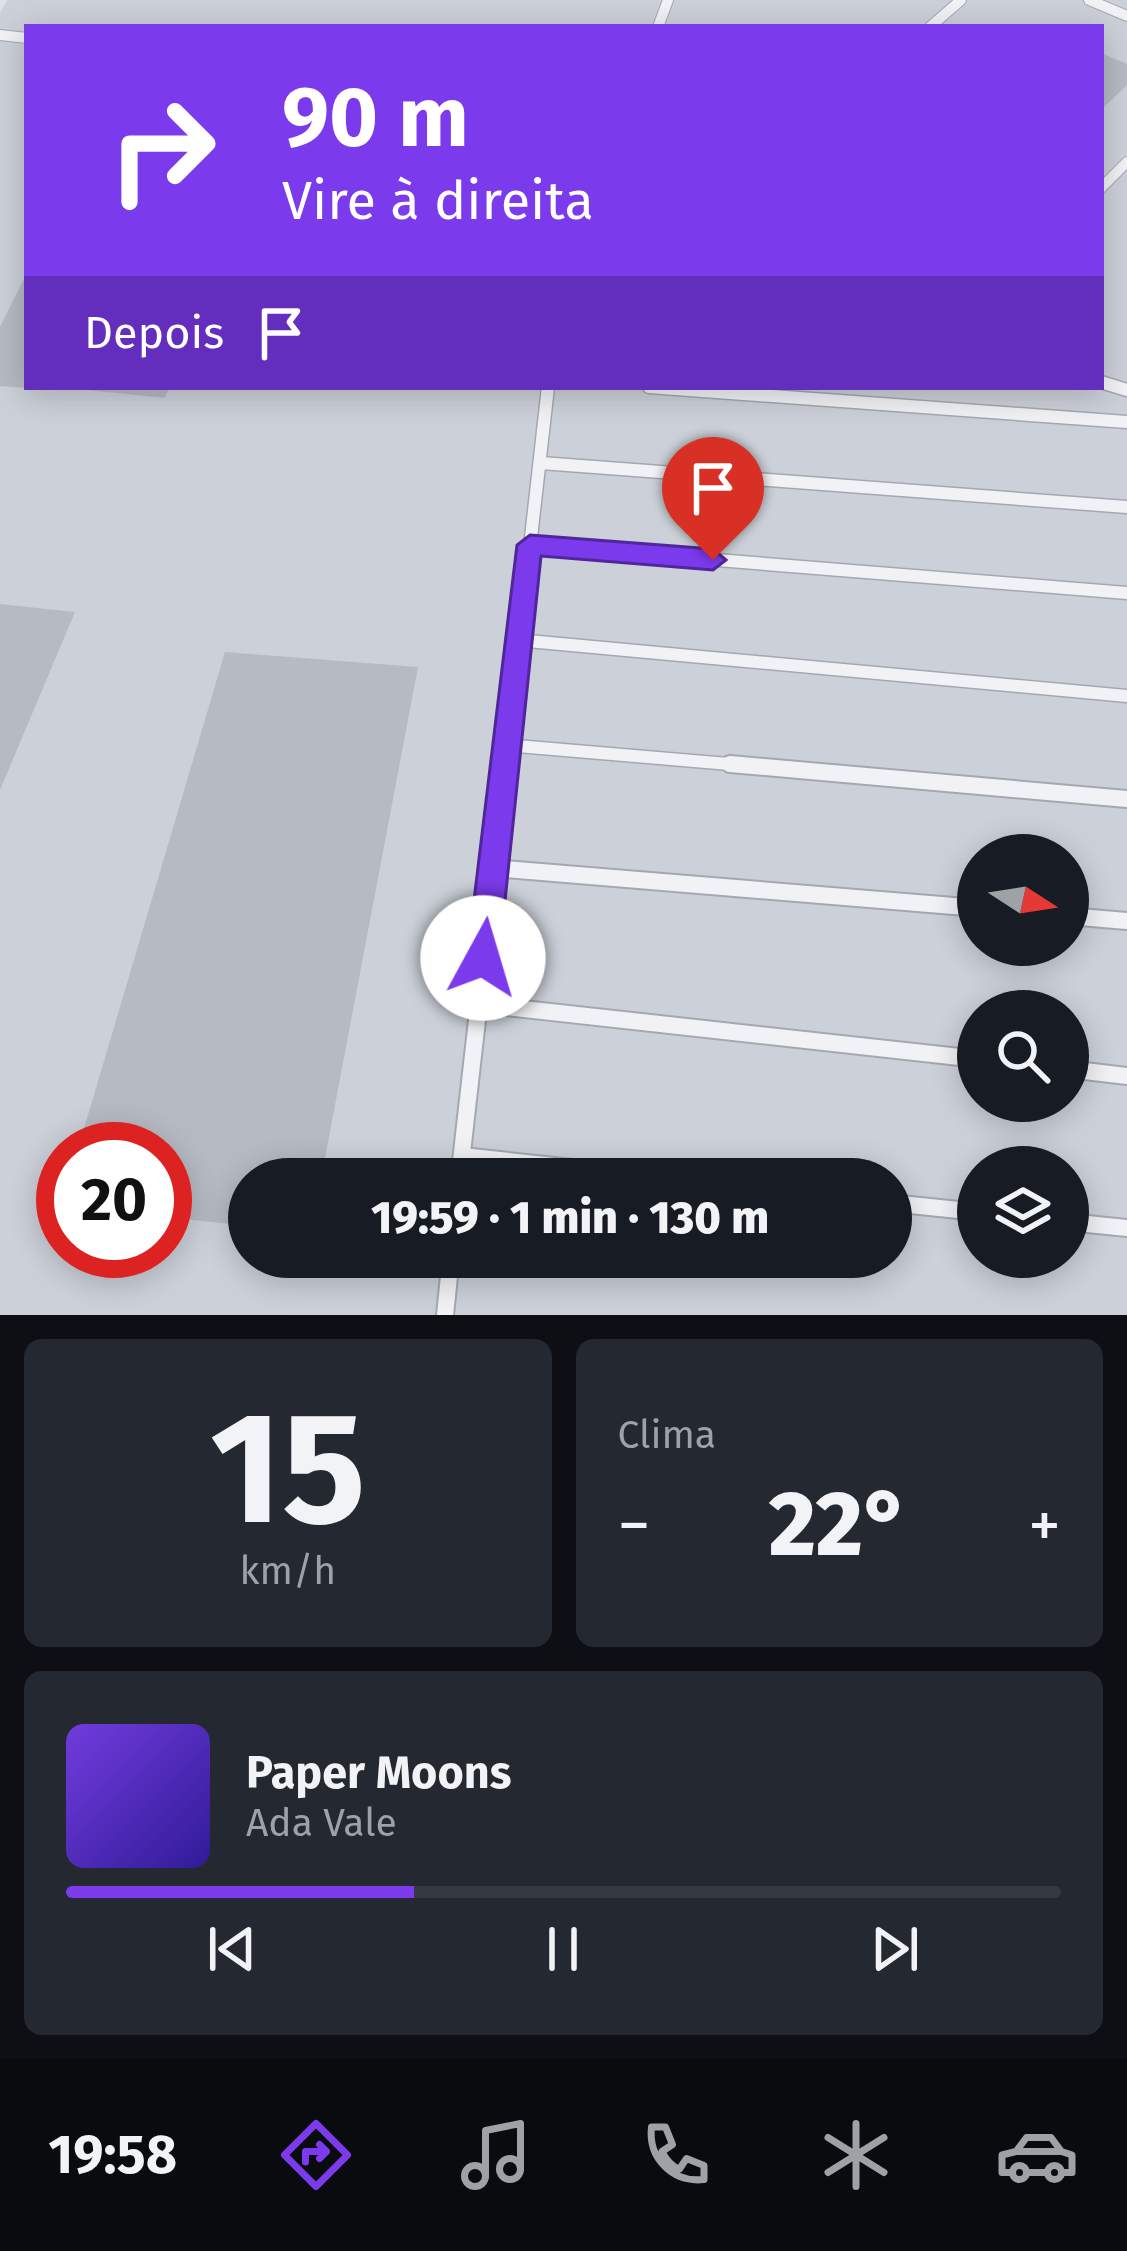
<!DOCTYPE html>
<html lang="pt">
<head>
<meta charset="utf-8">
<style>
  :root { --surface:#171b24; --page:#242831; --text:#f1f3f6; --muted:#9ea1a6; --line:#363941; --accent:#7c3aed }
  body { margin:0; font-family:"Fira Sans",sans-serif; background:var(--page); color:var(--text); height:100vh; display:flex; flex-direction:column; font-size:45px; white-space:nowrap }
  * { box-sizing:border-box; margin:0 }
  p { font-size:39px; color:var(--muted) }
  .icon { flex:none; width:66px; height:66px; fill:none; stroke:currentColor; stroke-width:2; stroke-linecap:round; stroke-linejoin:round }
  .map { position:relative; height:1315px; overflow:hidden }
  .side { display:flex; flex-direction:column; gap:24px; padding:24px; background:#0d0f14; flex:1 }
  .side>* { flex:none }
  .top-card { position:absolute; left:24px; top:24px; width:1080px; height:366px; border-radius:0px; box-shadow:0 6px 30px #0003; background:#7c3aed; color:#fff; overflow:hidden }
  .needle { width:78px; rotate:102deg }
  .tools { position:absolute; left:957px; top:834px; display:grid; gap:24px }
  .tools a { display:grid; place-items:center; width:132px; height:132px; border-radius:50%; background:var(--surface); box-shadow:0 6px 30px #0003; font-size:60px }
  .speed { position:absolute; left:36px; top:1122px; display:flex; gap:24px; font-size:60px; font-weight:700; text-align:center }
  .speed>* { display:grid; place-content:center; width:156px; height:156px; border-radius:50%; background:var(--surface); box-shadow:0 6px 30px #0003; line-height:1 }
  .speed .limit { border:18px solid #d22; background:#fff; color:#111 }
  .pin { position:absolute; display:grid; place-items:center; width:102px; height:102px; color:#fff; margin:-123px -51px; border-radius:50% 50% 50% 0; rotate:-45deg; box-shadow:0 0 12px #0007 }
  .pin .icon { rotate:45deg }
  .me { position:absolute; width:132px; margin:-66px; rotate:6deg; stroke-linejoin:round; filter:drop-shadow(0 0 9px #0008) }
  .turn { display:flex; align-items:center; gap:42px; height:252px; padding:0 60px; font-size:54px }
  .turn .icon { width:156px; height:156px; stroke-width:2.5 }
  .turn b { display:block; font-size:84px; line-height:102px }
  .then { display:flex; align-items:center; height:114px; padding:0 60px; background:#0003; gap:24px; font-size:45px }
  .big { font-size:90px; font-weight:800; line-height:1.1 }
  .side .card { flex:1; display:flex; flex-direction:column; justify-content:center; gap:18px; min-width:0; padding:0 42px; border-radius:18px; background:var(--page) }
  .side .dial { align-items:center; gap:0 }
  .dial b { font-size:156px; line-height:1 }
  .song { display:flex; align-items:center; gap:36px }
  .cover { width:144px; height:144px; border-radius:18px; background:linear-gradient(135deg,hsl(260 70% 55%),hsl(250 70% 35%)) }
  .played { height:12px; border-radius:6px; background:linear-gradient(90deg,var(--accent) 35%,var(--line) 35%) }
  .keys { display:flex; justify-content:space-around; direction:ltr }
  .heat { display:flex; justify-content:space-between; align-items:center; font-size:66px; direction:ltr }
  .side .tiles { flex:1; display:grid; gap:24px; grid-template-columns:1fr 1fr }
  .card:last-child { grid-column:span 2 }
  .trip { position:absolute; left:228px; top:1158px; width:684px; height:120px; border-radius:60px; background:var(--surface); box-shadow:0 6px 30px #0003; font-weight:800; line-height:120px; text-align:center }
  .dock { display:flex; height:192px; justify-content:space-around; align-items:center; background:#090b0e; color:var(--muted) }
  .dock .icon { width:84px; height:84px }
  .dock .active { color:var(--accent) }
  .dock b { font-size:54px; color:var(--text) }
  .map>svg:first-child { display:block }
  .built { fill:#ccd0d8; fill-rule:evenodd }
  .building { fill:#b6bac3 }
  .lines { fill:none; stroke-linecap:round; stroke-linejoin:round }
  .lane-far2-casing { stroke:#a4a8b0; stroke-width:12 }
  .lane-far1-casing { stroke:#a4a8b0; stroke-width:15 }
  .lane-casing { stroke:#a4a8b0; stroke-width:20 }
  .lane-far2 { stroke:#f1f2f5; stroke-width:10 }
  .lane-far1 { stroke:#f1f2f5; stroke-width:12 }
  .lane { stroke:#f1f2f5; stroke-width:16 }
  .route { fill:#7c3aed; stroke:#51269a; stroke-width:3 }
</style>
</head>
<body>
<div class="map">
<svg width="1127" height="1315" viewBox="0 0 1127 1315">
  <rect width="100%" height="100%" fill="#dee1e7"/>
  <!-- built -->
  <path class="built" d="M 7,0 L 1127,0 L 1127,1315 L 0,1315 L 0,13 ZM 27,27 L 1101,27 L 1101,387 L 27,387 ZM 978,855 L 1068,855 L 1068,945 L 978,945 ZM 978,1011 L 1068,1011 L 1068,1101 L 978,1101 ZM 63,1149 L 165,1149 L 165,1251 L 63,1251 ZM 978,1167 L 1068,1167 L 1068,1257 L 978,1257 ZM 249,1179 L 891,1179 L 891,1257 L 249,1257 Z"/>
  <!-- building -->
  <path class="building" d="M 1101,53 L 1127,64 L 1127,85 L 1101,110 Z
    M 27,273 L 27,388 L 0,386 L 0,327 Z
    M 59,387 L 169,387 L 165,398 Z
    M 0,604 L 75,612 L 0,790 Z
    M 225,652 L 418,667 L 321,1179 L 249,1179 L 249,1226 L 165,1217 L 165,1149 L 78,1149 Z"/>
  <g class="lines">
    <!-- lane-far2 casing -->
    <g class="lane-far2-casing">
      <path id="lane-far2" d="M 1089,0 L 1127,16
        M 658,27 L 668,0
        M 930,27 L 961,0
        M 0,35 L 27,38
        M 1101,188 L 1127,162"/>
    </g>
    <!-- lane-far1 casing -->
    <g class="lane-far1-casing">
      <path id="lane-far1" d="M 1101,382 L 1127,390
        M 649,387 L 1127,422
        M 541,463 L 1127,507
        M 530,545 L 1127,593
        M 517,640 L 1127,696
        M 506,745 L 765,767
        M 505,767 L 548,387"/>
    </g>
    <!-- lane casing -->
    <g class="lane-casing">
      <path id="lane" d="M 730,764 L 1127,799
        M 493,868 L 978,908
        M 1068,916 L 1127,921
        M 478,1004 L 978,1059
        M 1068,1069 L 1127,1076
        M 462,1156 L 676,1179
        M 459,1179 L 506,764
        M 891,1203 L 978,1212
        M 1068,1222 L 1127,1228
        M 445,1315 L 451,1257"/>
    </g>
    <!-- lane-far2 -->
    <use href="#lane-far2" class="lane-far2"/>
    <!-- lane-far1 -->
    <use href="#lane-far1" class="lane-far1"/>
    <!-- lane -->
    <use href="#lane" class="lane"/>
  </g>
  <!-- route -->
  <path class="route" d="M 530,535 L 713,549 L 726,560 L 713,570 L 541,556 L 499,958 L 494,970 L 483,974 L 471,970 L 467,958 L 517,545 Z"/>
</svg>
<div class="tools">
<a><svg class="needle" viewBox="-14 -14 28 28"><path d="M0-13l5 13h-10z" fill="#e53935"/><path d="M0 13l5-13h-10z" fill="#9ea1a6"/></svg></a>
<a><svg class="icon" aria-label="search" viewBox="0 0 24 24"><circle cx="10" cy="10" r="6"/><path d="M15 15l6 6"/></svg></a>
<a><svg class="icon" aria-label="layers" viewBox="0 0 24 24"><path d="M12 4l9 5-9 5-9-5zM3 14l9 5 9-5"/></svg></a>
</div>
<div class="speed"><div class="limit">20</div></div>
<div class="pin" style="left:713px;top:560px;background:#d93025"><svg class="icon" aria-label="arrive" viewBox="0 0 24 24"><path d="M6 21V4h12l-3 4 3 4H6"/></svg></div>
<svg class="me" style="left:483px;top:958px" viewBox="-20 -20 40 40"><circle r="19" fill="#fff"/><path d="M0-13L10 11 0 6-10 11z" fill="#7c3aed"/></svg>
<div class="trip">19:59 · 1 min · 130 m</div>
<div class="top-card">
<div class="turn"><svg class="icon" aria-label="right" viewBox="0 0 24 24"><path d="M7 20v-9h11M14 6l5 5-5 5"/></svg><div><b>90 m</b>Vire à direita</div></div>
<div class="then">Depois<svg class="icon" aria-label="arrive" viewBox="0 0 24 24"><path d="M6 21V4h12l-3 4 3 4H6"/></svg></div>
</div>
</div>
<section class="side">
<div class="tiles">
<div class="card dial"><b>15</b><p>km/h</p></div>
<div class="card"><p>Clima</p>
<div class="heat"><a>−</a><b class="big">22°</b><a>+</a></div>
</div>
<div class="card">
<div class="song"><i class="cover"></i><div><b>Paper Moons</b><p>Ada Vale</p></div></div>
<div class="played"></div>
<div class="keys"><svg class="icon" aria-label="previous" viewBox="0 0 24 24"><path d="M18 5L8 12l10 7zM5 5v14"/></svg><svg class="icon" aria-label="pause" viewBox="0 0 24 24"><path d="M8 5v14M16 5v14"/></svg><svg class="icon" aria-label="next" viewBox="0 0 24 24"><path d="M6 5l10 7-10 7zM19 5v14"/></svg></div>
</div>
</div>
</section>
<nav class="dock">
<b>19:58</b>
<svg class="icon active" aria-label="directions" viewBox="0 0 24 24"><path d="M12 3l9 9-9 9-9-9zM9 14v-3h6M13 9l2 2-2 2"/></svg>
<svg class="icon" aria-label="music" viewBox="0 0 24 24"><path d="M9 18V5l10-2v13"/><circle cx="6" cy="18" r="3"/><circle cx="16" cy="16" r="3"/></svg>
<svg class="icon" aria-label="phone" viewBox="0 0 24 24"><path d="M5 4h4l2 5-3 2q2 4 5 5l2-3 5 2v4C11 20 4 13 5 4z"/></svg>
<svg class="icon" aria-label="climate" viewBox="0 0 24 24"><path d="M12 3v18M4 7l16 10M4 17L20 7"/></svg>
<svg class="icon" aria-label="car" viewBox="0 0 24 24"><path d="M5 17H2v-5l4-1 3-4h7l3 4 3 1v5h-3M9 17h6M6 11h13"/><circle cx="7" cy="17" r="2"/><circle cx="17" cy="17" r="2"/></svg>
</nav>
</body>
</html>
